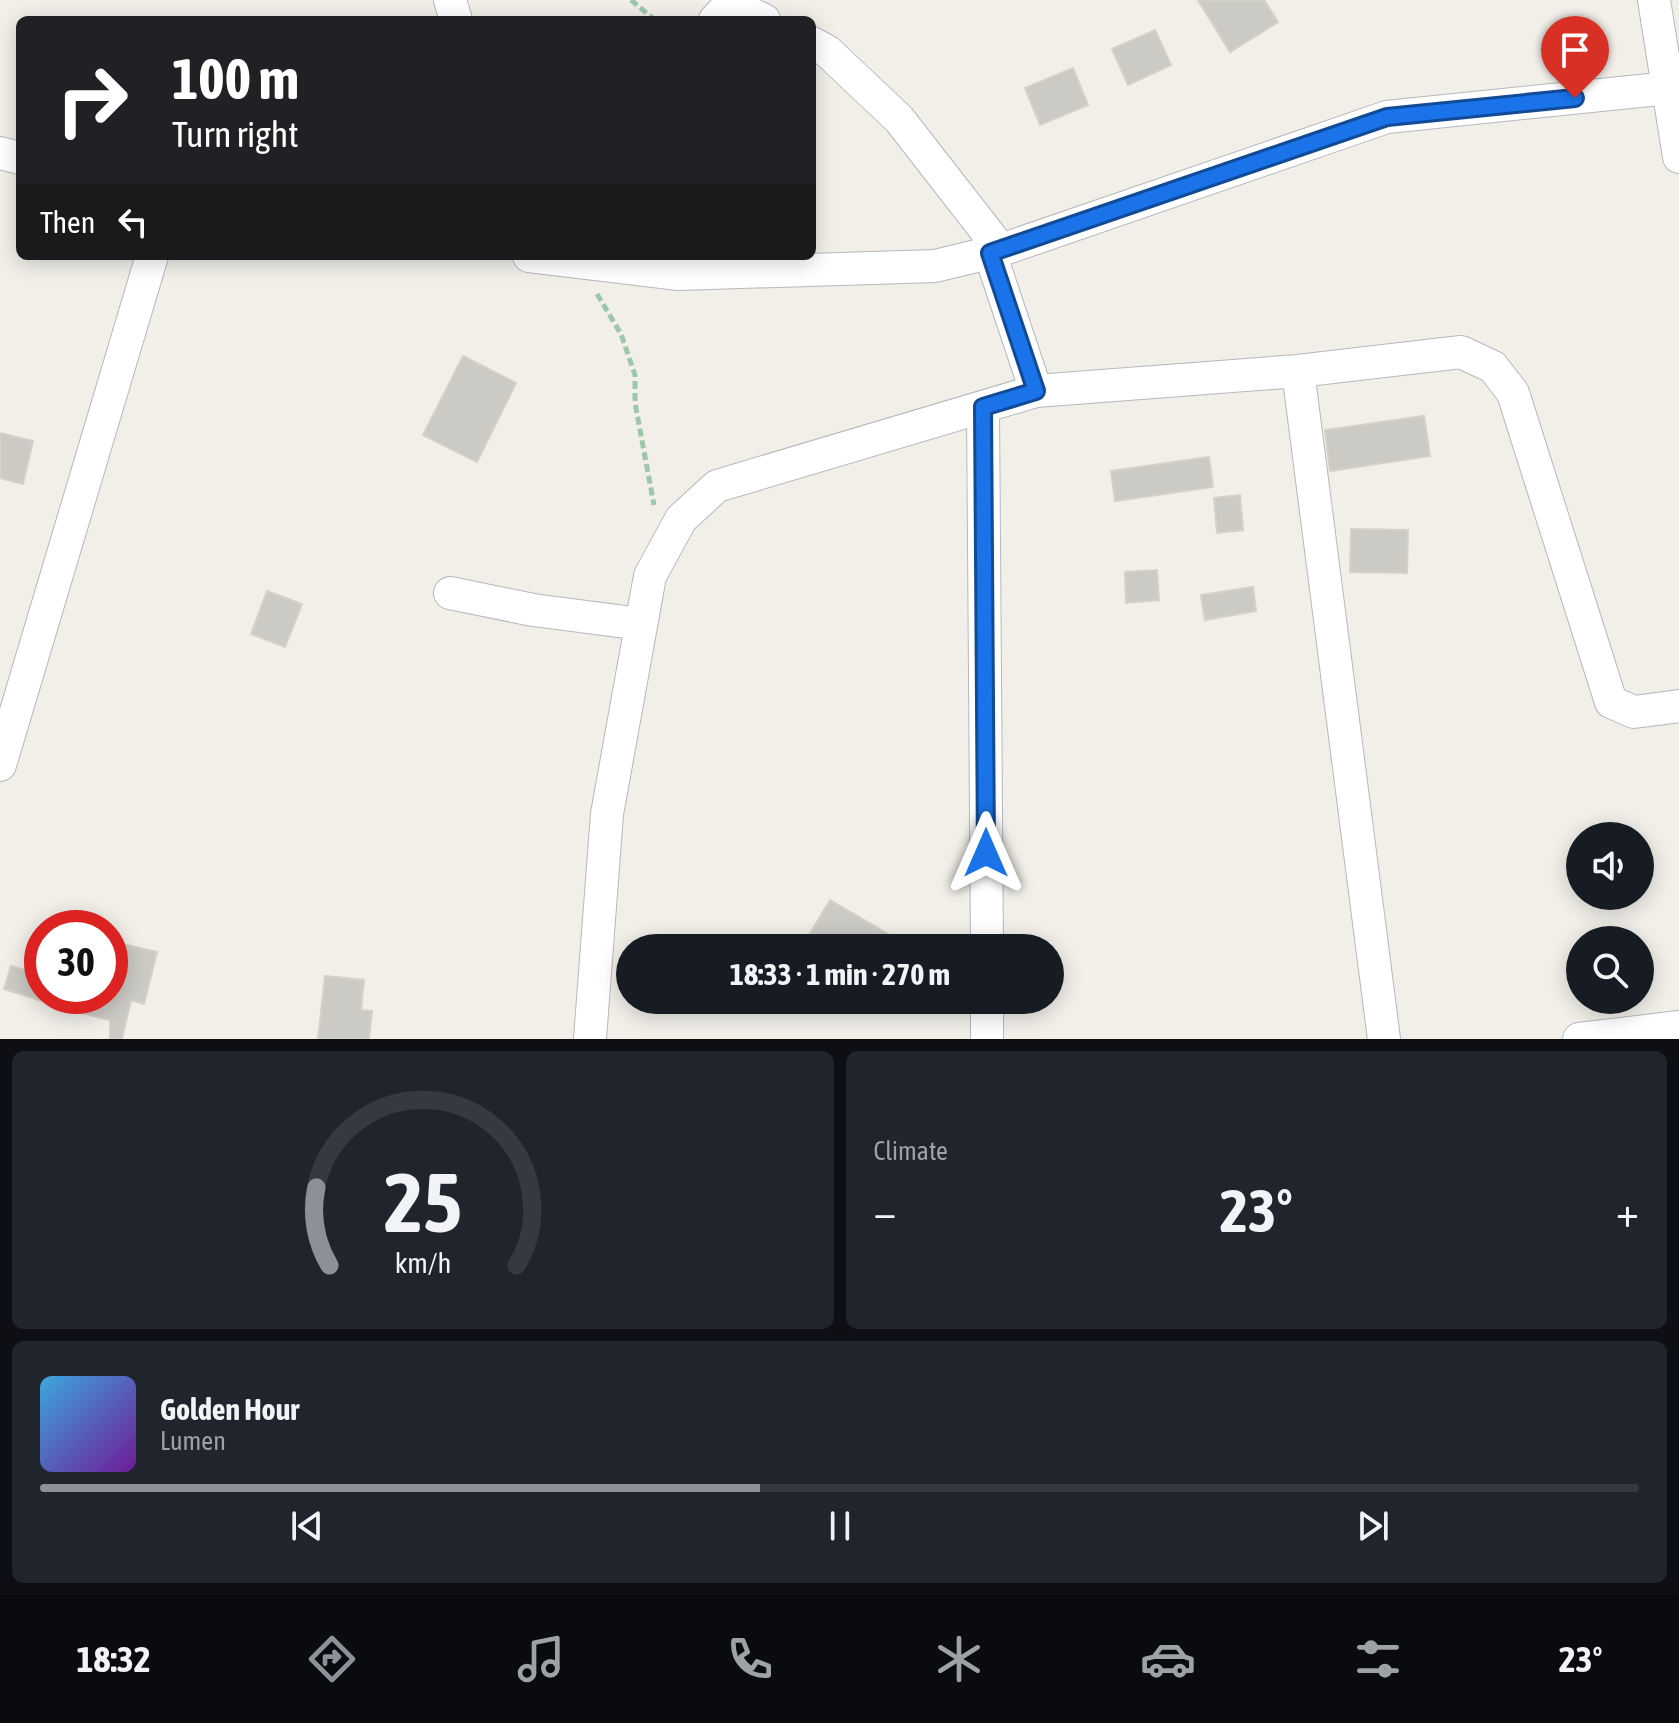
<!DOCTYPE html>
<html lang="en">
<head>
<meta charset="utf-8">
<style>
  :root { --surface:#171b24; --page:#20242c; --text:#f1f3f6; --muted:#9ea1a6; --line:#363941; --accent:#8c9099 }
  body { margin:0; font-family:"Asap Condensed",sans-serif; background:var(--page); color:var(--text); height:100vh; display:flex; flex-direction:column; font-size:30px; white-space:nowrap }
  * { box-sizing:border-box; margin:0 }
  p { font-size:26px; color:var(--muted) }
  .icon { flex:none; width:44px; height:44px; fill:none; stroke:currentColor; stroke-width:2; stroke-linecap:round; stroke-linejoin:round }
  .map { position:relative; height:1039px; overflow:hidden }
  .side { display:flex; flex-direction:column; gap:12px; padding:12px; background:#0d0f14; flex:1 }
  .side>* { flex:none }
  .top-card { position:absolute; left:16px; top:16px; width:800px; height:244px; border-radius:12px; box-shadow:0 4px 20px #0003; background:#202124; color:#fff; overflow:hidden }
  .tools { position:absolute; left:1566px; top:822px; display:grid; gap:16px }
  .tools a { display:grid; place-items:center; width:88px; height:88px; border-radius:50%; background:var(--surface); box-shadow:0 4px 20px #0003; font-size:40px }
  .speed { position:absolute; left:24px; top:910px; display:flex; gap:16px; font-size:40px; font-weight:700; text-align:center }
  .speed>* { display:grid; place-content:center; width:104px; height:104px; border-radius:50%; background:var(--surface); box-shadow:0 4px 20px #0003; line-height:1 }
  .speed .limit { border:12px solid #d22; background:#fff; color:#111 }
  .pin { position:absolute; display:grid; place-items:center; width:68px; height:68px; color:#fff; margin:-82px -34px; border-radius:50% 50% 50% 0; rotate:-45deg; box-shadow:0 0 8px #0007 }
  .pin .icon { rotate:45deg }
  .me { position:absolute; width:88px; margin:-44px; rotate:0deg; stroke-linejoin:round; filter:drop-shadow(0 0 6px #0008) }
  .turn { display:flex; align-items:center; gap:28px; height:168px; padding:0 24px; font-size:36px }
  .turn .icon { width:104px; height:104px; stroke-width:2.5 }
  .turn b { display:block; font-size:56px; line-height:68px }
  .then { display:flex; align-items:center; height:76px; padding:0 24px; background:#0003; gap:16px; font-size:30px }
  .big { font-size:60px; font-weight:700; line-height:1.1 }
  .side .tile { flex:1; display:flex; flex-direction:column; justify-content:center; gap:12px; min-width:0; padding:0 28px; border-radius:12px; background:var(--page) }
  .side .dial { align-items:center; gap:0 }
  .dial svg { height:208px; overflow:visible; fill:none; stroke:var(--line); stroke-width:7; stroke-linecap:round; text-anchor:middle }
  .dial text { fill:var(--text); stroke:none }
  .song { display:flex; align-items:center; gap:24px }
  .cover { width:96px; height:96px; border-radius:12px; background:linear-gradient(135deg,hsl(200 70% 55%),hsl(280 70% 35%)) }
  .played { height:8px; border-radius:4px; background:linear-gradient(90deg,var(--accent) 45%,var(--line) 45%) }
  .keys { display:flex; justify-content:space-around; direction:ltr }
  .heat { display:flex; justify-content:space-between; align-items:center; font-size:44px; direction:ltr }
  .side .tiles { flex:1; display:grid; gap:12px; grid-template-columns:1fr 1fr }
  .tile:last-child { grid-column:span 2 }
  .trip { position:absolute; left:616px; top:934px; width:448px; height:80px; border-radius:40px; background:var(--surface); box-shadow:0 4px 20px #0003; font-weight:700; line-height:80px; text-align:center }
  .dock { display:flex; height:128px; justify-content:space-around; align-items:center; background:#090b0e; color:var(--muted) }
  .dock .icon { width:56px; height:56px }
  .dock .on { color:var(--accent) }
  .dock b { font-size:36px; color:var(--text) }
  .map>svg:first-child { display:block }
  .building { fill:#cccac5; stroke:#d6d1c6; stroke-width:2 }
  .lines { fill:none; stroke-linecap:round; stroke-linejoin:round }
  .minor-casing { stroke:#b5b8bc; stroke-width:34 }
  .path { stroke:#9cc7a9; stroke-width:5; stroke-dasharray:8 4; stroke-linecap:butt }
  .minor { stroke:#fff; stroke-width:32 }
  .route-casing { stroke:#114b97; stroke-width:20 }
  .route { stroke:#1a73e8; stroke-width:14 }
</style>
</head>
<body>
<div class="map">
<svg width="1679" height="1039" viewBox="0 0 1679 1039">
  <rect width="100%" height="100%" fill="#f1efe8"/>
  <!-- building -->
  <path class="building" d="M 1198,0 L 1264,0 L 1278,22 L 1230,52 Z
    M 1155,30 L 1171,65 L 1128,85 L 1112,49 Z
    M 1073,68 L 1088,105 L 1040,125 L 1025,88 Z
    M 463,356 L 516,383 L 477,462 L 423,435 Z
    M 1424,416 L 1430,456 L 1330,471 L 1325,430 Z
    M 0,433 L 33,441 L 23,484 L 0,478 Z
    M 1209,457 L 1213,487 L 1115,501 L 1111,471 Z
    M 1240,495 L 1243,530 L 1217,533 L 1214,498 Z
    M 1351,529 L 1408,530 L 1407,573 L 1350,572 Z
    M 1157,570 L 1159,600 L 1126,603 L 1125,572 Z
    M 1253,587 L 1256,611 L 1205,620 L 1201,595 Z
    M 267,591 L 302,604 L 285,647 L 251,634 Z
    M 830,900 L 912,948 L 801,948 Z
    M 110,941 L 157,952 L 144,1004 L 131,1000 L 122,1039 L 110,1039 L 110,1020 L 49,1005 L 50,996 L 110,996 Z
    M 11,966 L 42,975 L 42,1001 L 4,989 Z
    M 325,976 L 364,980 L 361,1010 L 372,1011 L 369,1039 L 318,1039 Z"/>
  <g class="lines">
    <!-- minor casing -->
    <g class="minor-casing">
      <path id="minor" d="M 450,0 L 456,20
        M 1654,0 L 1679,157
        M 715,20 L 730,4 L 764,20
        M 812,43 L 827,51 L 899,119 L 1001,250
        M 0,153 L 20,158
        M 990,253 L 1036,391
        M 529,256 L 679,274 L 935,266 L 1001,250 L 1387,117 L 1669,88 L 1679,82
        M 1298,371 L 1384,1039
        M 983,407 L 987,948
        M 450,593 L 533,610 L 641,624
        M 0,765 L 152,256
        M 987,1000 L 987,1039
        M 590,1039 L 607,814 L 650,576 L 681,519 L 717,486 L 1036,391 L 1298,371 L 1461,352 L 1493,367 L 1513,393 L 1611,702 L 1634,712 L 1679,706
        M 1579,1039 L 1679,1027"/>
    </g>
    <!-- path -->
    <path class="path" d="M 631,0 L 655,20
      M 597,294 L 621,334 L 635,375 L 635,403 L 654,505"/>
    <!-- minor -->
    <use href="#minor" class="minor"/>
  </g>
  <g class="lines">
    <!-- route casing -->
    <g class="route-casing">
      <path id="route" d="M 986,853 L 983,407 L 1036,391 L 990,253 L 1387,117 L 1575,98"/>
    </g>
    <!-- route -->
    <use href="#route" class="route"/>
  </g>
</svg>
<div class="tools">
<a><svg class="icon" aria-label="sound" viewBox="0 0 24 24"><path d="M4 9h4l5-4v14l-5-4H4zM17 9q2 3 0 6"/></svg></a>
<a><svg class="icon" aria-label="search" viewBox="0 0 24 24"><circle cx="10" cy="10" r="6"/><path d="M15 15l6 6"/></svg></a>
</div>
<div class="speed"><div class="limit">30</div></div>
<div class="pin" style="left:1575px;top:98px;background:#d93025"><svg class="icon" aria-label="arrive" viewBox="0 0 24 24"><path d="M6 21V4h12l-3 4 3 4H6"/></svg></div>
<svg class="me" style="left:986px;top:853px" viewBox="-20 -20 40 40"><path d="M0-17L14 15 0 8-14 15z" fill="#1a73e8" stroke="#fff" stroke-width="4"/></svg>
<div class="trip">18:33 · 1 min · 270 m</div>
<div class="top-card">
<div class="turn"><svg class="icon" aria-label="right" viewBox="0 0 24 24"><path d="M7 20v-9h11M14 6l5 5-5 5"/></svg><div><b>100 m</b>Turn right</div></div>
<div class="then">Then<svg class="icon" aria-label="left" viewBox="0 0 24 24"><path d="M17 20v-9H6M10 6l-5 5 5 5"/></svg></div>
</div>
</div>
<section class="side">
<div class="tiles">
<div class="tile dial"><svg viewBox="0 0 100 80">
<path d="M14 69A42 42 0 1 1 86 69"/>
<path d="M14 69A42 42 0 0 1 9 39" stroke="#8c9099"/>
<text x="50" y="56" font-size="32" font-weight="700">25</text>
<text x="50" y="72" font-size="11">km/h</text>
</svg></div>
<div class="tile"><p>Climate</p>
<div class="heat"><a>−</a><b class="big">23°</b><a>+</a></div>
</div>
<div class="tile">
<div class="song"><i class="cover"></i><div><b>Golden Hour</b><p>Lumen</p></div></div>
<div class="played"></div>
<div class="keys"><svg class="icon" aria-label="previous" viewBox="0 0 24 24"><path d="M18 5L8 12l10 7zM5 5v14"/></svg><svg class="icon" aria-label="pause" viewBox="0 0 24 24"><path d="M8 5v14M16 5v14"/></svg><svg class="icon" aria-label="next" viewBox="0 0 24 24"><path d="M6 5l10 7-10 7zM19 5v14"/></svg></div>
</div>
</div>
</section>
<nav class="dock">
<b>18:32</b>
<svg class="icon on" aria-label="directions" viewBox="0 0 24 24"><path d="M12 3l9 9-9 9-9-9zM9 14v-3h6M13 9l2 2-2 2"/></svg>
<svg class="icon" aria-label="music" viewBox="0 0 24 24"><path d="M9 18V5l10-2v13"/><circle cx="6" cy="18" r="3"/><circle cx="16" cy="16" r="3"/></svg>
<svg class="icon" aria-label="phone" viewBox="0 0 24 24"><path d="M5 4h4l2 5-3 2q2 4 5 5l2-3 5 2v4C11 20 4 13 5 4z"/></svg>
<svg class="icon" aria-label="climate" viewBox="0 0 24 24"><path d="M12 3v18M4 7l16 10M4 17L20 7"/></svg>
<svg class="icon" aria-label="car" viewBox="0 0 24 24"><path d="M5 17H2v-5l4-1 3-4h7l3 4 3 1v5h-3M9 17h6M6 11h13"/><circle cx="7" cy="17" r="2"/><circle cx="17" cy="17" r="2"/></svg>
<svg class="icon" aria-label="filters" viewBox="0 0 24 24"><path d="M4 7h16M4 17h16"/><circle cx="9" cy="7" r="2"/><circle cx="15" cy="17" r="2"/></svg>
<b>23°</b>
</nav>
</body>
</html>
